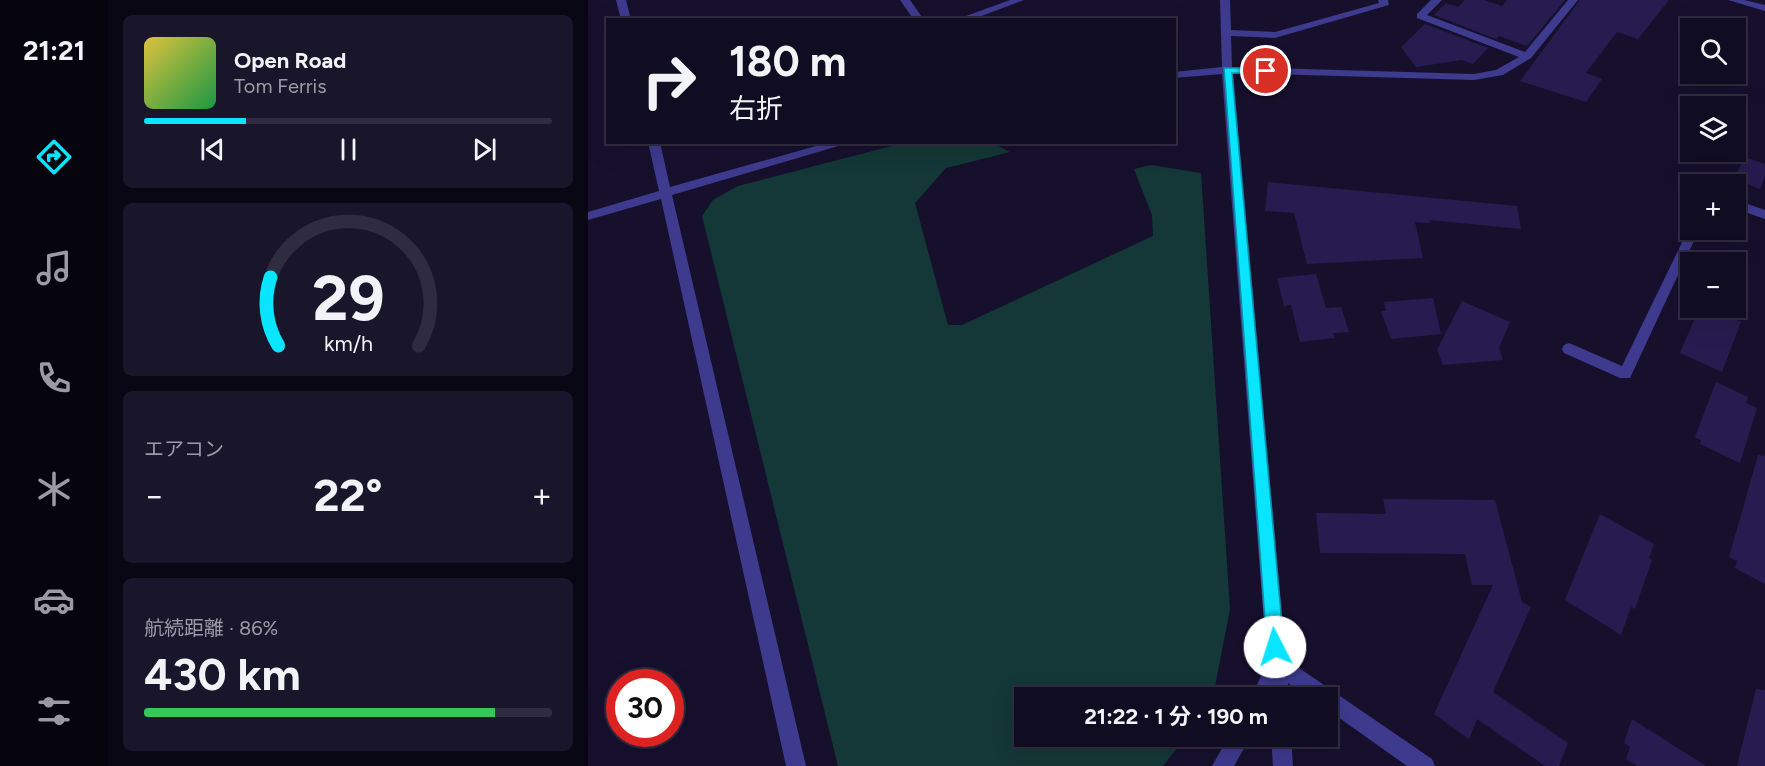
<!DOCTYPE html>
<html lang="ja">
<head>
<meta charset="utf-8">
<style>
  :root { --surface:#100c22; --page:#19152a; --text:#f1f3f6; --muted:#9c9ba5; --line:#302c40; --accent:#09e4ff }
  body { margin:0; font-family:Figtree,"Noto Sans JP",sans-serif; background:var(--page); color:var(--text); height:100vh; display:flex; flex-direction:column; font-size:22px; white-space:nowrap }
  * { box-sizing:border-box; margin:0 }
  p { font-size:20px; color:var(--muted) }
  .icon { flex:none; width:33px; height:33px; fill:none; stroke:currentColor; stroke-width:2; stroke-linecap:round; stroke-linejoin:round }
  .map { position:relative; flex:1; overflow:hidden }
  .drawer { display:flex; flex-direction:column; gap:15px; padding:15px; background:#090713; width:480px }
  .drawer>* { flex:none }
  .banner { position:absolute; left:18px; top:18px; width:570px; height:126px; border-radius:0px; box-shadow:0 6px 24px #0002,0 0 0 2px var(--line); background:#100c22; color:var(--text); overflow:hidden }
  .buttons { position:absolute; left:1092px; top:18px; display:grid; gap:12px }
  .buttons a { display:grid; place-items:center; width:66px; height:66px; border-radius:0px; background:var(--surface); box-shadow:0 6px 24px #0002,0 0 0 2px var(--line); font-size:30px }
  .speed { position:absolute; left:18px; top:669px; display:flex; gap:12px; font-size:30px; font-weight:700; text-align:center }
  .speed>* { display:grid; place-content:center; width:78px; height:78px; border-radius:50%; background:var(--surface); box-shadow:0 6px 24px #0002,0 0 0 2px var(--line); line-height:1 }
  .speed .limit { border:9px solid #d22; background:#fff; color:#111 }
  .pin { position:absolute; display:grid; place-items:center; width:51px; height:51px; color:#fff; margin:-26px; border:3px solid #fff; border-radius:50%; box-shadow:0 2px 6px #0007 }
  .me { position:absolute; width:66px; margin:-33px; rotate:355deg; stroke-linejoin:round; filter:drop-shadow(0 0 4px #0008) }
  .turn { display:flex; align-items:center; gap:21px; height:126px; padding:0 24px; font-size:27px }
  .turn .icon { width:78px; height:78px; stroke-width:2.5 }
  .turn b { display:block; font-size:42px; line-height:51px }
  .big { font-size:45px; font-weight:700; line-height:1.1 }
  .drawer .tile { flex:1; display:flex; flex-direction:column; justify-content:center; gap:9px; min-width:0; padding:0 21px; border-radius:9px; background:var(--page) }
  .drawer .dial { align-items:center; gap:0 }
  .dial svg { height:156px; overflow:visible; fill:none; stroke:var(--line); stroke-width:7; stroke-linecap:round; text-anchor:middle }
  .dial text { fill:var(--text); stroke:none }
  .song { display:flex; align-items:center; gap:18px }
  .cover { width:72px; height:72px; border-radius:9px; background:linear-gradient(135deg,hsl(50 70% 55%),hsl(140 70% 35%)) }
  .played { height:6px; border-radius:3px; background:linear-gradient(90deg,var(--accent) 25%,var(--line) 25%) }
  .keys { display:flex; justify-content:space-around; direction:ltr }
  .heat { display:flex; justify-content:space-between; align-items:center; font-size:33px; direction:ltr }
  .charge { height:9px; border-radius:4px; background:linear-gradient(90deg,#34c759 86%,var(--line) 0) }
  .trip { position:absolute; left:426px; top:687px; width:324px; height:60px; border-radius:0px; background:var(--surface); box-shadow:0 6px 24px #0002,0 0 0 2px var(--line); font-weight:700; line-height:60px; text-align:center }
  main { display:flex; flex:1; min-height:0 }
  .menu { display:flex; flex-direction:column; width:108px; justify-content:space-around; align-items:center; background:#06050e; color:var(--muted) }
  .menu .icon { width:42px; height:42px }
  .menu .selected { color:var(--accent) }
  .menu b { font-size:27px; color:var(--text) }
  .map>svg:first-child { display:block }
  .green { fill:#133837 }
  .building { fill:#271c4f }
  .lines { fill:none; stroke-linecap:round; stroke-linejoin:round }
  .minor { fill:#3e3a8e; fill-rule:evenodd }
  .route { fill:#09e4ff; stroke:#0694a6; stroke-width:1.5 }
</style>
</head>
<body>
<main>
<nav class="menu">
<b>21:21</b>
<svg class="icon selected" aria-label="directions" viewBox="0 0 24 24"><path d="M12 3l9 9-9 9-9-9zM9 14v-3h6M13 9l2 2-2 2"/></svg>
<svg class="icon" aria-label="music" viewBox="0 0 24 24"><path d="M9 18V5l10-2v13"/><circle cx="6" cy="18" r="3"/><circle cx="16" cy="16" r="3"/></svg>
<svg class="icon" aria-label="phone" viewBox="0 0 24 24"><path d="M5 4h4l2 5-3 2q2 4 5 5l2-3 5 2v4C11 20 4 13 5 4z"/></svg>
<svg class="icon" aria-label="climate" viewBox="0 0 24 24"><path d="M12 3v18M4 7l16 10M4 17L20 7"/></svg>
<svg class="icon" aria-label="car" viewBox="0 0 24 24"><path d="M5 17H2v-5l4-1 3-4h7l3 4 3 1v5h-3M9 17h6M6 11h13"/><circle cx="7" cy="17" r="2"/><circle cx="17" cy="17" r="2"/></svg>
<svg class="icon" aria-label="filters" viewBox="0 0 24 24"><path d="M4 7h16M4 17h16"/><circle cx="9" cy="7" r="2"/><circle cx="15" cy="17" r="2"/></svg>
</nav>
<section class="drawer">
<div class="tile">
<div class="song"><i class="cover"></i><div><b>Open Road</b><p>Tom Ferris</p></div></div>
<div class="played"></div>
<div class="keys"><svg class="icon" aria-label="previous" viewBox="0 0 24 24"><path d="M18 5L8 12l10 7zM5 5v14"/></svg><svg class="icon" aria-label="pause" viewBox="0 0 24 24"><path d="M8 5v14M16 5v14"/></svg><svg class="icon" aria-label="next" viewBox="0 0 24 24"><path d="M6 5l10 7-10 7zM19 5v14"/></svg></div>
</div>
<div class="tile dial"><svg viewBox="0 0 100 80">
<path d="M14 69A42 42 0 1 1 86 69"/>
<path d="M14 69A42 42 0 0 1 10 34" stroke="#09e4ff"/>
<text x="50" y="56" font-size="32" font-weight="700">29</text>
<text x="50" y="72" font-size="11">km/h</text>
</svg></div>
<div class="tile"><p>エアコン</p>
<div class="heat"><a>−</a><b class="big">22°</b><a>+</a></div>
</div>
<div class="tile"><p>航続距離 · 86%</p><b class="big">430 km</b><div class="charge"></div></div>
</section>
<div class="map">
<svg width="1177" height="766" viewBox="0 0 1177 766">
  <rect width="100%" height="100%" fill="#16102d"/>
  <!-- green -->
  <path class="green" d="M 319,142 L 404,143 L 422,152 L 358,168 L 327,203 L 360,325 L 374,325 L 565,236 L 564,215 L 546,169 L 563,165 L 613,173 L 642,609 L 625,697 L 436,698 L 436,736 L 598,737 L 575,766 L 250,766 L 114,216 L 125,200 L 150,186 Z"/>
  <!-- building -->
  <path class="building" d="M 877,0 L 896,0 L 914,6 L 919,0 L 977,0 L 939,46 L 911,36 L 908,39 L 846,15 L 858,3 L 870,7 Z
    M 992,0 L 1081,0 L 1050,39 L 1029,32 L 998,73 L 1014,79 L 998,102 L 932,81 Z
    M 837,24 L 900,48 L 885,64 L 874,60 L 828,67 L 813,47 Z
    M 1157,157 L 1177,164 L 1177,176 L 1172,189 L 1146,179 Z
    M 680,182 L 929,206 L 933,229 L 841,220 L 842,223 L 827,222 L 835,258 L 719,264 L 706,213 L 677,211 Z
    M 728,274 L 738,308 L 753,307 L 761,332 L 745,333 L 747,338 L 712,342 L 703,305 L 696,306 L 689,278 Z
    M 845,298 L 853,334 L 803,339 L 793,311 L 798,311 L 796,302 Z
    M 874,301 L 922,322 L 911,348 L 915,360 L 855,365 L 849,350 Z
    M 1111,308 L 1120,308 L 1153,322 L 1134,372 L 1092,353 Z
    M 1128,382 L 1160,397 L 1158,403 L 1169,408 L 1152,463 L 1112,444 L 1113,440 L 1107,437 Z
    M 1170,455 L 1177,456 L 1177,584 L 1147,568 L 1149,561 L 1141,557 Z
    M 795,499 L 907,500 L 934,602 L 943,607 L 905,692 L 980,743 L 971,766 L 957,766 L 889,719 L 881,739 L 846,714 L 905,585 L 884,585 L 877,554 L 732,553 L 728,513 L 798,514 Z
    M 1012,514 L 1066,544 L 1061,558 L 1064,560 L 1047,609 L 1043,607 L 1033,635 L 977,600 Z
    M 1168,689 L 1177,690 L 1177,766 L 1149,766 Z
    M 1044,719 L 1118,766 L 1049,766 L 1038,759 L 1042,747 L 1036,743 Z"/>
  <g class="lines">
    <!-- minor -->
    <path class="minor" d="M 28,0 L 38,0 L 43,20 L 33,20 Z
      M 312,0 L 322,0 L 336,20 L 326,20 Z
      M 422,0 L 436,0 L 383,20 L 367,20 Z
      M 632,0 L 642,0 L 643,30 L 687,32 L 791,3 L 790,0 L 800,0 L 801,5 L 687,38 L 643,36 L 644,67 L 886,74 L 908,70 L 931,57 L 829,18 L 829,14 L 843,0 L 854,0 L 839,15 L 937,52 L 980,0 L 990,0 L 943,58 L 915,75 L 886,80 L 645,73 L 698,659 L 844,759 L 847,766 L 819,766 L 740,710 L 740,698 L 720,698 L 700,683 L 701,698 L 663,698 L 679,663 L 634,74 L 586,78 L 586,72 L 634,67 Z
      M 1140,0 L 1156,0 L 1177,5 L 1177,11 Z
      M 60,142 L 72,142 L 82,187 L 242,142 L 264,142 L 84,195 L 218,766 L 198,766 L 73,199 L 0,220 L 0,212 L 71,191 Z
      M 1148,200 L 1177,210 L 1177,219 L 1148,209 Z
      M 1102,226 L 1102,230 L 1111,230 L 1042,378 L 1032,378 L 976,353 L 974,349 L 976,345 L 981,343 L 1034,366 Z
      M 641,736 L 663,736 L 646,766 L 624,766 Z
      M 683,736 L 703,736 L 705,766 L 685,766 Z"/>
  </g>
  <!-- route -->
  <path class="route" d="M 636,68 L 678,68 L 683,71 L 678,74 L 644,73 L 696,647 L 693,653 L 687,656 L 681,653 L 679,647 Z"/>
</svg>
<div class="buttons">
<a><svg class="icon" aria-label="search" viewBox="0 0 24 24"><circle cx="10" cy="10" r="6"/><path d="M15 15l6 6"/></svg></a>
<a><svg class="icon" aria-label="layers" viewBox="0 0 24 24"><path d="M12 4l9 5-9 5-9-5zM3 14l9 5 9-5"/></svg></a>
<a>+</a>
<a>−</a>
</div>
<div class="speed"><div class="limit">30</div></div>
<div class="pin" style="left:678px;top:71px;background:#d93025"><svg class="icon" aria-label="arrive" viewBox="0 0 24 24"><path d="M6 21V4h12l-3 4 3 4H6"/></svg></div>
<svg class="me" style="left:687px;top:647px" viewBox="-20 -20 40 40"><circle r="19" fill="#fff"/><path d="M0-13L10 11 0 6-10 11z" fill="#09e4ff"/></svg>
<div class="trip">21:22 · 1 分 · 190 m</div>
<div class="banner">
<div class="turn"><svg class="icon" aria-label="right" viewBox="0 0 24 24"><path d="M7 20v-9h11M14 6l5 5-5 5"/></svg><div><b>180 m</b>右折</div></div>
</div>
</div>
</main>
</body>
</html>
